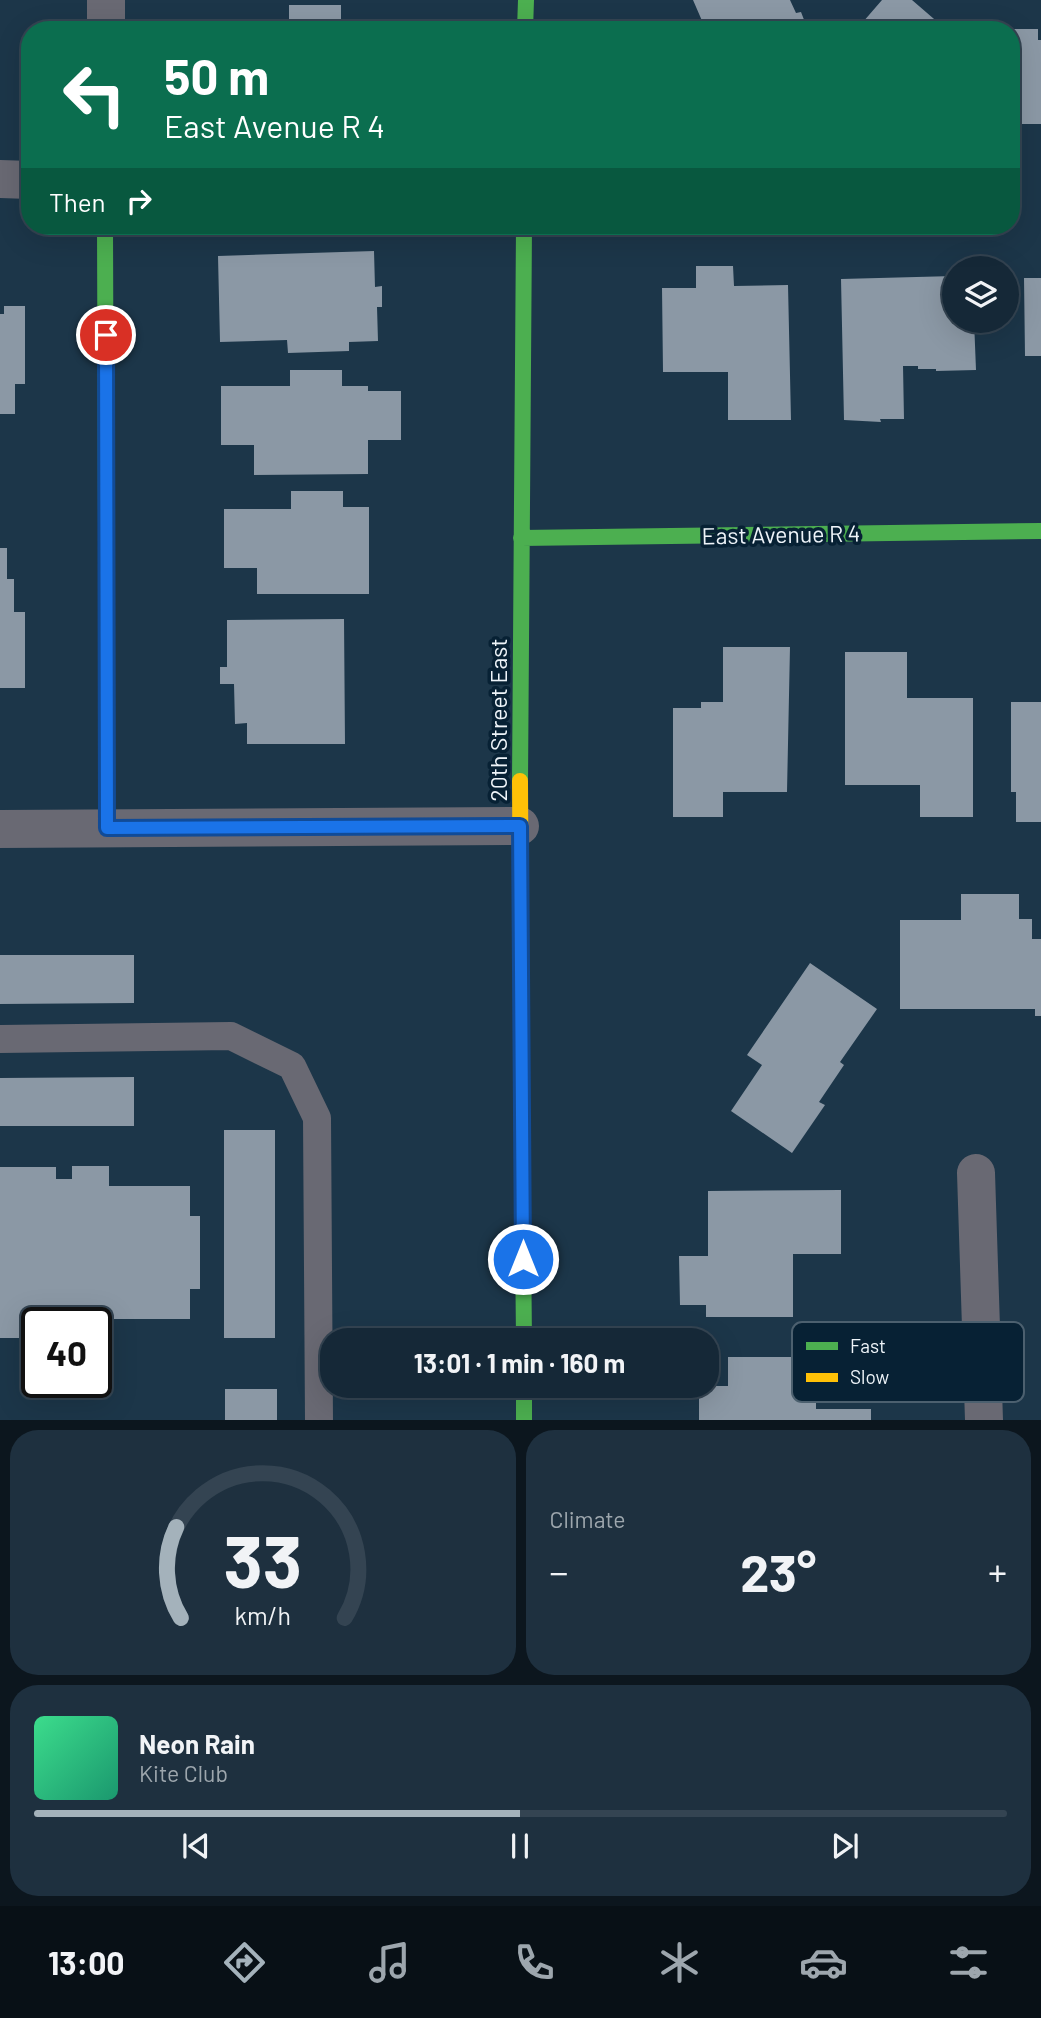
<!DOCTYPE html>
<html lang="en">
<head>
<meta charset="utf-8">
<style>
  :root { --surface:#152837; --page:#1e303f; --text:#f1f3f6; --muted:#9da6ad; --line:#344452; --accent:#a4b2bb }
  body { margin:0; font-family:Barlow,sans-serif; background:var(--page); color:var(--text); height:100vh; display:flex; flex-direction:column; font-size:26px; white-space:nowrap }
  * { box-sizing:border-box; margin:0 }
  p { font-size:23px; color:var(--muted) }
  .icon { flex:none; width:38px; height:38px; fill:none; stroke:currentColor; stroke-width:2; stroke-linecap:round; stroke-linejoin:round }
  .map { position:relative; height:1420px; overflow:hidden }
  .details { display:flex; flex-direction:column; gap:10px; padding:10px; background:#0c161e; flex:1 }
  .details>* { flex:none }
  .top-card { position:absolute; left:21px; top:21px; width:999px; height:214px; border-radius:28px; box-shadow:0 7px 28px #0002,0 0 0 2px var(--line); background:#0b6e4f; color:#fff; overflow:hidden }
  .tools { position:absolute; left:942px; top:256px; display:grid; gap:14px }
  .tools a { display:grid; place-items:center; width:77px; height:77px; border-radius:50%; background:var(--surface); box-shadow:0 7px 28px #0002,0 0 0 2px var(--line); font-size:35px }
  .speed { position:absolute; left:21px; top:1307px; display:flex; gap:14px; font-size:35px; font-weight:700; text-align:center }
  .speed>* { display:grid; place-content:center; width:91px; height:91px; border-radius:50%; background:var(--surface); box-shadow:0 7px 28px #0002,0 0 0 2px var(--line); line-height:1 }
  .speed .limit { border:4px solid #111; border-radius:10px; background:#fff; color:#111 }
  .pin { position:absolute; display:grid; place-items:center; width:60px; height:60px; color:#fff; margin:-30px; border:4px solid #fff; border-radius:50%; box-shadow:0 2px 7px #0007 }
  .me { position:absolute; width:77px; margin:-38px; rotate:0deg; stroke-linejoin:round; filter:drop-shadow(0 0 5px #0008) }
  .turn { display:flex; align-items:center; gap:24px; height:147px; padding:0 28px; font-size:32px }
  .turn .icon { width:91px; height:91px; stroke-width:2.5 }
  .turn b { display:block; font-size:49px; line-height:60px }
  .then { display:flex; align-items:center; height:66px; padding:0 28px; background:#0003; gap:14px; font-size:26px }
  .big { font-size:52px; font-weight:700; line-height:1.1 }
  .details .card { flex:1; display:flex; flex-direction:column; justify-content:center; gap:10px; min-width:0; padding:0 24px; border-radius:28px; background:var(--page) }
  .details .dial { align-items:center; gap:0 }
  .dial svg { height:182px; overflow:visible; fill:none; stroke:var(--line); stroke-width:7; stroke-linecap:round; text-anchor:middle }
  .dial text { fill:var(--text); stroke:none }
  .song { display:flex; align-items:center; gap:21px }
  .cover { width:84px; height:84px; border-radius:10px; background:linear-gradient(135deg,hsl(150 70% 55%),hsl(160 70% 35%)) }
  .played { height:7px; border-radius:4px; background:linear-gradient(90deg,var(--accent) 50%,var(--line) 50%) }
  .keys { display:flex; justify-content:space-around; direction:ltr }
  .heat { display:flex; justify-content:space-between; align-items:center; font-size:38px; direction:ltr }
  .details .tiles { flex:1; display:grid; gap:10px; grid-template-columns:1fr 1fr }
  .card:last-child { grid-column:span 2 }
  .trip { position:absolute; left:320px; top:1328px; width:399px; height:70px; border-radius:28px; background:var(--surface); box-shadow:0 7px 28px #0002,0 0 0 2px var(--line); font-weight:700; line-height:70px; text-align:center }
  .tabs { display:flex; height:112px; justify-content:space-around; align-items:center; background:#081016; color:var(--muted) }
  .tabs .icon { width:49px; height:49px }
  .tabs .selected { color:var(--accent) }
  .tabs b { font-size:32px; color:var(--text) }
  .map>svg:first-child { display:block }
  .building { fill:#8b98a5 }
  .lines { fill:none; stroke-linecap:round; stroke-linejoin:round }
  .lane { stroke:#696973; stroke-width:28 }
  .street { stroke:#696973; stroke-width:38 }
  .fast { stroke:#4caf50; stroke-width:16 }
  .slow { stroke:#ffc107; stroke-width:16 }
  .route-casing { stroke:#114b97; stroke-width:18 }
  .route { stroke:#1a73e8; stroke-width:12 }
  .labels { text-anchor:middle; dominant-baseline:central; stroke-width:7; stroke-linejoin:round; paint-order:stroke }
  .street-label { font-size:23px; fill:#eef4f9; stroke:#072134 }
  .key { fill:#072134; stroke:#4c606f; stroke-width:2 }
  .key-label { font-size:19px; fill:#eef4f9 }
</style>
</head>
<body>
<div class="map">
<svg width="1041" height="1420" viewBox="0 0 1041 1420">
  <rect width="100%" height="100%" fill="#1c3649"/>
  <!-- building -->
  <path class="building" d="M 693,0 L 790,0 L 796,13 L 801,12 L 808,30 L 706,30 Z
    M 882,0 L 912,0 L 941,25 L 936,30 L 856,30 Z
    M 289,5 L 341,5 L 341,19 L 365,19 L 365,30 L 218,30 L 218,20 L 289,19 Z
    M 1013,29 L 1038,29 L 1038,40 L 1041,40 L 1041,124 L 1013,124 Z
    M 258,226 L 368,226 L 368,231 L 258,231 Z
    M 374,251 L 375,287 L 382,286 L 382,307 L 377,307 L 378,341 L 349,342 L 349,351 L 288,353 L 287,340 L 220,342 L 218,256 Z
    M 696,266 L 733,266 L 734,286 L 788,285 L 791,420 L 728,420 L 728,372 L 663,372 L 662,288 L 696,288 Z
    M 954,276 L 954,320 L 974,320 L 976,370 L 936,371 L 936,369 L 918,369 L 918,366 L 903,366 L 904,419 L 880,419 L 881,422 L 844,420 L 841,279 Z
    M 1024,278 L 1041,278 L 1041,356 L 1025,356 Z
    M 4,306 L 25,306 L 25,384 L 15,384 L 15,414 L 0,414 L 0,314 L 4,314 Z
    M 290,370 L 342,370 L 342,386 L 368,386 L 368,391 L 401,391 L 401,440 L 368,440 L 368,474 L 254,475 L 254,445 L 221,445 L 221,386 L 290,386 Z
    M 291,491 L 343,491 L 343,507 L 369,507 L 369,594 L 257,594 L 257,568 L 224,568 L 224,509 L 291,509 Z
    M 0,548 L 7,548 L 7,579 L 14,579 L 14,612 L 25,612 L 25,688 L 0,688 Z
    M 344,619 L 345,744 L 247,744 L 247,723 L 235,724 L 234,684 L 220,684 L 220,667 L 227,667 L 227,620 Z
    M 723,647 L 790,647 L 787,792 L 723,792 L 723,817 L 673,817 L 673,708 L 701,708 L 701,702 L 723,702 Z
    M 845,652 L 907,652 L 907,698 L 973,698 L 973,817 L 920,817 L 920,785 L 845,785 Z
    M 1011,702 L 1041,702 L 1041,822 L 1016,822 L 1016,792 L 1011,792 Z
    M 961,894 L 1019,894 L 1019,919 L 1032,919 L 1032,939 L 1041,939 L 1041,1016 L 1035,1016 L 1035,1009 L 900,1009 L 900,920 L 961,920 Z
    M 0,955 L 134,955 L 134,1003 L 0,1004 Z
    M 810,963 L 877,1009 L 840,1062 L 844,1065 L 819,1102 L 825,1105 L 792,1153 L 731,1111 L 762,1065 L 747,1055 Z
    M 134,1077 L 134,1126 L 0,1126 L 0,1078 Z
    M 224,1130 L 275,1130 L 275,1338 L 224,1338 Z
    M 72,1166 L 109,1166 L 109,1186 L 190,1186 L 190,1216 L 200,1216 L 200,1289 L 190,1289 L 190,1319 L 110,1319 L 110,1339 L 96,1339 L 96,1323 L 37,1323 L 37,1338 L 0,1338 L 0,1167 L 56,1167 L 56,1179 L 72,1179 Z
    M 841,1190 L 841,1254 L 793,1254 L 793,1317 L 706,1317 L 706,1305 L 680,1305 L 679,1256 L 708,1256 L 708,1191 Z
    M 728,1357 L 808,1357 L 808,1383 L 816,1383 L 816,1409 L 871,1409 L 871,1420 L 699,1420 L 699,1386 L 728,1386 Z
    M 225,1389 L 277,1389 L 277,1420 L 225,1420 Z"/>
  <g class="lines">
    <!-- lane -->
    <path class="lane" d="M 0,1039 L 231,1036 L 292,1066 L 317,1118 L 319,1420"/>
    <!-- street -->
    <path class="street" d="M 106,30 L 106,0
      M 0,179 L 30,180
      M 0,829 L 520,826
      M 976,1173 L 984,1420"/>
    <!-- fast -->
    <path class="fast" d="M 525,30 L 526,0
      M 105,226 L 107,828
      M 521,538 L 1041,531
      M 520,781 L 524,226
      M 522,1140 L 524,1340
      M 524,1386 L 524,1420"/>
    <!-- slow -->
    <path class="slow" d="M 520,781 L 522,1140"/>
  </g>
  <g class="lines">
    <!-- route casing -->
    <g class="route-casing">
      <path id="route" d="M 106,335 L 107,828 L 520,826 L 523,1259"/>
    </g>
    <!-- route -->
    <use href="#route" class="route"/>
  </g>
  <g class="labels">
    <!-- street labels -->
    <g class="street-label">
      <text transform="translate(781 534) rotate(-1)">East Avenue R 4</text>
      <text transform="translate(498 720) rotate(-90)">20th Street East</text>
    </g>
  </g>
  <!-- legend -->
  <rect x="792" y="1322" width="232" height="80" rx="10" class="key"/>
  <rect x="806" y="1342" width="32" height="8" fill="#4caf50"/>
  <rect x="806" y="1373" width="32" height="9" fill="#ffc107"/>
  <g class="key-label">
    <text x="850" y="1353">Fast</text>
    <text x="850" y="1384">Slow</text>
  </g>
</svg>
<div class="tools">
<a><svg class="icon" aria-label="layers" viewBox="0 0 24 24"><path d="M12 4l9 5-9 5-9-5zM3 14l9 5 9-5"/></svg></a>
</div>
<div class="speed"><div class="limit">40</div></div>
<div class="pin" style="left:106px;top:335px;background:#d93025"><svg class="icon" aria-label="arrive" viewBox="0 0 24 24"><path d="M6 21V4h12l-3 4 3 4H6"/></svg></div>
<svg class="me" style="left:523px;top:1259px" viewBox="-20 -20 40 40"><circle r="17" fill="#1a73e8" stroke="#fff" stroke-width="3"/><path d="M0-11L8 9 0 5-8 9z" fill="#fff"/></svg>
<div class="trip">13:01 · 1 min · 160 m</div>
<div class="top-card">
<div class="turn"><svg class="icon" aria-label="left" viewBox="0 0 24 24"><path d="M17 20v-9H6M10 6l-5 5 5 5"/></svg><div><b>50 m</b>East Avenue R 4</div></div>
<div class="then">Then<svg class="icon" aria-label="right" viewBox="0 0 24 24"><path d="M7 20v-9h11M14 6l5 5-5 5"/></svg></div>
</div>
</div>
<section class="details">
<div class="tiles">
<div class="card dial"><svg viewBox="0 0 100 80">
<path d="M14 69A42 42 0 1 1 86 69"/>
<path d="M14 69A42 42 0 0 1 12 29" stroke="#a4b2bb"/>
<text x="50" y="56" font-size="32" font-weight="700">33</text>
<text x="50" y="72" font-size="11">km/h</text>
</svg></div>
<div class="card"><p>Climate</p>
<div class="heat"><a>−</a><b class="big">23°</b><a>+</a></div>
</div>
<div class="card">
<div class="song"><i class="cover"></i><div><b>Neon Rain</b><p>Kite Club</p></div></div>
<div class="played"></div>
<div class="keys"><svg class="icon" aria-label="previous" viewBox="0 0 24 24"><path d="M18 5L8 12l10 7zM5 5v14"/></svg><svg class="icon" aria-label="pause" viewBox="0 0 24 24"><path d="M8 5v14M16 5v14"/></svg><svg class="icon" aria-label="next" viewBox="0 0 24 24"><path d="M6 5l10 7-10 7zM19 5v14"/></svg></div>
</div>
</div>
</section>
<nav class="tabs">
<b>13:00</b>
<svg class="icon selected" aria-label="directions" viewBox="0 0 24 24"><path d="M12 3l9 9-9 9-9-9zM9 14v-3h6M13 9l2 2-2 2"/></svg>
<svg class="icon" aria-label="music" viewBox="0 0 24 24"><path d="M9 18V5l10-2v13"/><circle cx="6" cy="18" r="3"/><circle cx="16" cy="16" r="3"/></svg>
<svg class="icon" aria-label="phone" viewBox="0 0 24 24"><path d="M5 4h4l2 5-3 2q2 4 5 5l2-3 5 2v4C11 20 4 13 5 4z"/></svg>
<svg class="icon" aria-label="climate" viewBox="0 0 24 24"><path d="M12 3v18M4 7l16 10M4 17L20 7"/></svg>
<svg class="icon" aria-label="car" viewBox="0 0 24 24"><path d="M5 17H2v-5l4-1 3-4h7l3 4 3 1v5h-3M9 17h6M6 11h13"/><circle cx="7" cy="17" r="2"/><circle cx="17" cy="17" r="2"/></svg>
<svg class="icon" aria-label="filters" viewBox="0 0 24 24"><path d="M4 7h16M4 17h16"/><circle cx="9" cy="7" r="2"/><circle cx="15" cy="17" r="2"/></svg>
</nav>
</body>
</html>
